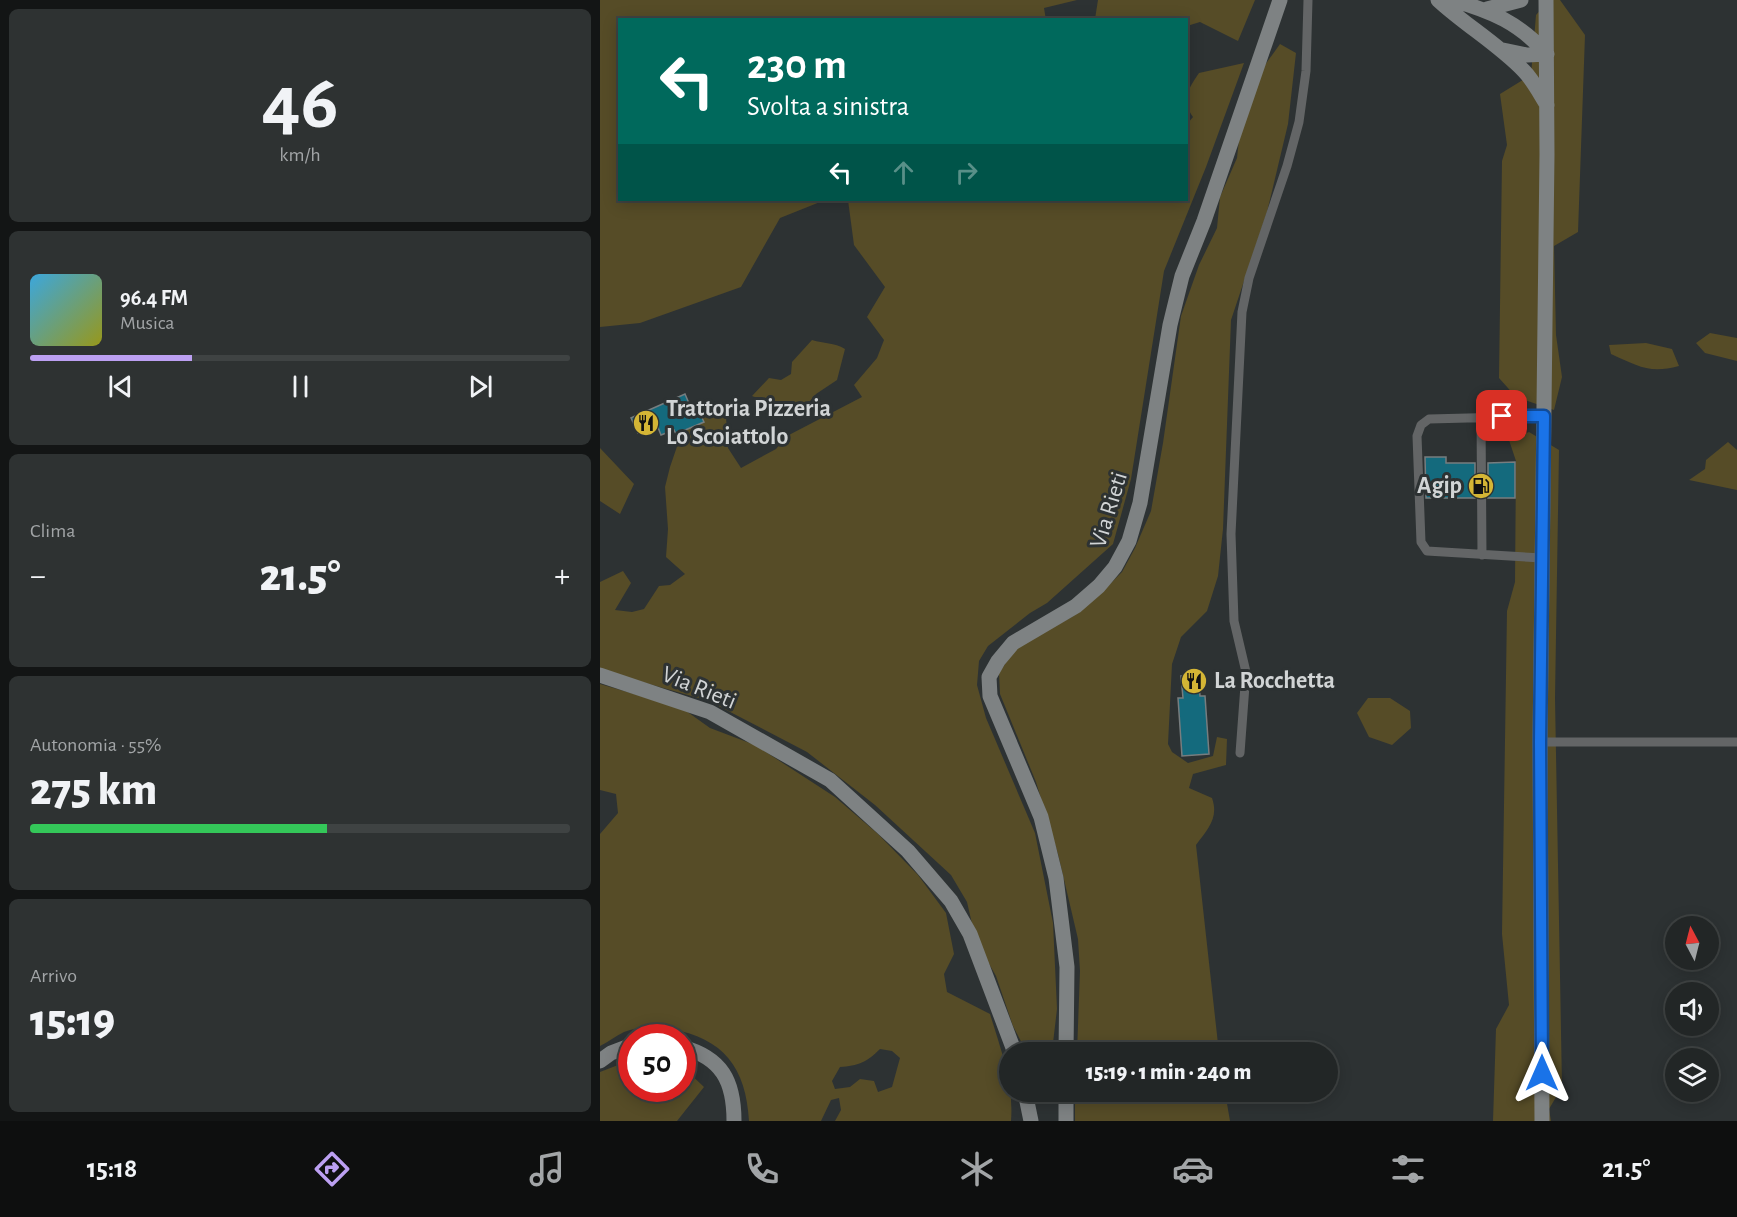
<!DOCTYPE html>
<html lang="it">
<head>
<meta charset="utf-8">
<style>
  :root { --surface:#222626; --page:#2e3232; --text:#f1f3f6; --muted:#a2a5a7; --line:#3f4343; --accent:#bca0f2 }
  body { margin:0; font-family:"Alegreya Sans",sans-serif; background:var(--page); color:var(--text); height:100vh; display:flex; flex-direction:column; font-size:22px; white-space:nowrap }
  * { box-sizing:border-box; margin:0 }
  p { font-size:20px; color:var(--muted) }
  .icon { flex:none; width:33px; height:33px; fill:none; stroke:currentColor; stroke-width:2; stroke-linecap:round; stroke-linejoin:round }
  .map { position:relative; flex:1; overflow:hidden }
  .panel { display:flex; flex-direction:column; gap:9px; padding:9px; background:#131515; width:600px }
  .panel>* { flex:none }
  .banner { position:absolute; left:18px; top:18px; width:570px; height:183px; border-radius:0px; box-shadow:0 3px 15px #0003,0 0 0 2px var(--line); background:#00695c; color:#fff; overflow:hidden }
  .needle { width:39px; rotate:353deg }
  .tools { position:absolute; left:1065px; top:916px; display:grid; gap:12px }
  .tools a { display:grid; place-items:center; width:54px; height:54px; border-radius:50%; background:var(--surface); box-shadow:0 3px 15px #0003,0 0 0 2px var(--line); font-size:30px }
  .speed { position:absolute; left:18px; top:1024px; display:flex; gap:12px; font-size:30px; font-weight:700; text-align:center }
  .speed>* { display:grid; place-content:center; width:78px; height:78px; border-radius:50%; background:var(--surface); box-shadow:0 3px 15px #0003,0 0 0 2px var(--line); line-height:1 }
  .speed .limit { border:9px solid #d22; background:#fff; color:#111 }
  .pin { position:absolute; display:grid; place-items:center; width:51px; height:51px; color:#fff; margin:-26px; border-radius:12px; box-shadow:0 3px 9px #0006 }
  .me { position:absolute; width:66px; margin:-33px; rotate:0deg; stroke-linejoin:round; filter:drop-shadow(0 0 4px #0008) }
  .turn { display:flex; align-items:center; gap:21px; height:126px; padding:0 30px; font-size:27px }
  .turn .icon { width:78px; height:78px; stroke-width:2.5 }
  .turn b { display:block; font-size:42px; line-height:51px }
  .lanes { display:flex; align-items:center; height:57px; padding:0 30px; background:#0003; justify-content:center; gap:30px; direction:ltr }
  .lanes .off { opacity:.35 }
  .big { font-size:45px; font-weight:800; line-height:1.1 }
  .panel .widget { flex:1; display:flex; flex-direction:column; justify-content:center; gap:9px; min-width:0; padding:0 21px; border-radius:9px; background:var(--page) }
  .panel .dial { align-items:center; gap:0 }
  .dial b { font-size:78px; line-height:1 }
  .song { display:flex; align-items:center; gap:18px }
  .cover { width:72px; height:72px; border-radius:9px; background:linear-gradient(135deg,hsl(200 70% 55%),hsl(60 70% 35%)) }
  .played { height:6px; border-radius:3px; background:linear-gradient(90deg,var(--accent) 30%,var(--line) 30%) }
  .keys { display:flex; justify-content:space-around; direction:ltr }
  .heat { display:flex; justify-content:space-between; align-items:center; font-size:33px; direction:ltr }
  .charge { height:9px; border-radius:4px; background:linear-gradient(90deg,#34c759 55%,var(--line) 0) }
  .trip { position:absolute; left:399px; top:1042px; width:339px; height:60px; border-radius:30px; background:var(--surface); box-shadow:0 3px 15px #0003,0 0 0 2px var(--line); font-weight:800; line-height:60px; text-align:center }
  .menu { display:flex; height:96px; justify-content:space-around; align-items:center; background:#0e0f0f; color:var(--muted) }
  .menu .icon { width:42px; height:42px }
  .menu .active { color:var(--accent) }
  .menu b { font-size:27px; color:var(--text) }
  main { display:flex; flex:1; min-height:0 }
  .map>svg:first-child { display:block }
  .green { fill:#564c27; fill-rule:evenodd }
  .building { fill:#146a7d; stroke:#777d7f; stroke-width:1.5 }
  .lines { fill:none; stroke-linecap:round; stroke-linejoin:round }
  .lane { stroke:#636566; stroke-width:9 }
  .secondary { stroke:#7e8283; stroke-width:15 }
  .route-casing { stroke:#114b97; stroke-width:15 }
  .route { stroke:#1a73e8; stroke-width:10 }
  .labels { text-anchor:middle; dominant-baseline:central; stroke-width:6; stroke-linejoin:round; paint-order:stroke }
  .poi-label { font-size:24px; font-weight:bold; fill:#d1d4d5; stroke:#2d3233; text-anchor:start }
  .street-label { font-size:24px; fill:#d1d4d5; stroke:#2d3233 }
</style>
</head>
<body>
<main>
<section class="panel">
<div class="widget dial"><b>46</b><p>km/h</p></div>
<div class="widget">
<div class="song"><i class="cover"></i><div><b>96.4 FM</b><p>Musica</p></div></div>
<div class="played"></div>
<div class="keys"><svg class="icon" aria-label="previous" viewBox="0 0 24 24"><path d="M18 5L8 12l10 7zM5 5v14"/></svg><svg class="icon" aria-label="pause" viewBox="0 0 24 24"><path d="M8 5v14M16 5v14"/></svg><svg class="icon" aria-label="next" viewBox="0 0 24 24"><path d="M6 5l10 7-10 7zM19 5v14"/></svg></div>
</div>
<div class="widget"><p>Clima</p>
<div class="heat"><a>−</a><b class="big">21.5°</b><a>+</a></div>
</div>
<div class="widget"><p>Autonomia · 55%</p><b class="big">275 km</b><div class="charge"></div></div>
<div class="widget"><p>Arrivo</p><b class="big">15:19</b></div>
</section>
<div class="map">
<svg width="1137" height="1121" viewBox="0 0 1137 1121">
  <rect width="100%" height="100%" fill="#2d3233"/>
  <!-- green -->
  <path class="green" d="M 0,0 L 477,0 L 444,8 L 446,20 L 20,20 L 20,200 L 225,200 L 180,218 L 141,287 L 40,323 L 0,327 Z
    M 498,0 L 655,0 L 638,41 L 600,22 L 587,26 L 586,20 L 495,19 Z
    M 949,0 L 960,0 L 985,35 L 978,232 L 954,246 L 956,335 L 962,377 L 954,410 L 916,397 L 899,378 L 902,161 L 907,145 L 900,94 L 931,75 L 936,15 Z
    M 680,44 L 696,53 L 688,124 L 667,212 L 631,320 L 623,529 L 618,576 L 607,611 L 581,637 L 572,664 L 568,744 L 572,752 L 588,763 L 613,756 L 617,737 L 627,739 L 626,765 L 593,774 L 589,788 L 612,798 C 619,818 608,829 596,845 L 619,1053 L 477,1053 L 480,971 L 478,939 L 458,854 L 436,782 L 400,694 L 399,673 L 411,655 L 423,643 L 472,617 L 496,598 L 522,572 L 535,548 L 551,511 L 563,443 L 581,316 L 599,265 L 617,228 L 620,197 L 637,158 L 640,131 L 662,69 Z
    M 644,63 L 606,167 L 564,271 L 531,479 L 513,544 L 447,603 L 430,613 L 388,646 L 379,661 L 377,685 L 386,718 L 435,833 L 453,923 L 457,1009 L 453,1043 L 449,1053 L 427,1053 L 413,1026 L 396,976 L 376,941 L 367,902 L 351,875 L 275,805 L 207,752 L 109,701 L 0,670 L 0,582 L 23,571 L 31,583 L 15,610 L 32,612 L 44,609 L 59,586 L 70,585 L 85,574 L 66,557 L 68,529 L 65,487 L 70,467 L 82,432 L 107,413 L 126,417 L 128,448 L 141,468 L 176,449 L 187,436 L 262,397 L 254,385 L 277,358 L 284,340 L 267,317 L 285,287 L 254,245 L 248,200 L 586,200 L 587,124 L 593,117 C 581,100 588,89 599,73 Z
    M 1110,333 L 1137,338 L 1137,361 L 1105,353 L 1096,343 Z
    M 212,340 C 224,344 234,342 245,349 L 237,380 L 216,394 L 198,415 L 183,416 L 170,403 L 152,396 L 169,378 L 181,380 L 191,374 L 192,362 Z
    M 1046,343 L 1072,349 L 1079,366 C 1049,374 1038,366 1011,354 L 1009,345 Z
    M 929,432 L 959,450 L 955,698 L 962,1087 L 949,1109 L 951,1121 L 893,1121 L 896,1029 L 909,1005 L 902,934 L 907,611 L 915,582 L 916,461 L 909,440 Z
    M 1128,442 L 1137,450 L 1137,490 L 1089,480 L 1105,469 L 1106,460 Z
    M 0,448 L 34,484 L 20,514 L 0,501 Z
    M 0,684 L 82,708 L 110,728 L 155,745 L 235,797 L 278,834 L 318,875 L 346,913 L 354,954 L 344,974 L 347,992 L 390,1014 C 401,1050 414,1084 411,1121 L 235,1121 L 241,1110 L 239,1098 L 231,1100 L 221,1121 L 149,1121 C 146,1068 124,1038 70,1029 C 55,1027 38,1026 24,1032 C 16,1036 8,1042 0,1046 L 0,834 L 18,813 L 16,794 L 0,790 ZM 280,1049 L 292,1051 L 300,1058 L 292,1087 L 278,1092 L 274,1081 L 260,1079 L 250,1087 L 235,1089 L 232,1081 L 240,1067 C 258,1066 267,1062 280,1049 Z
    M 768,698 L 790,698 L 810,711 L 811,728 L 792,745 L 769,737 L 757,713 Z
    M 31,1060 L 32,1089 L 82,1089 L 83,1067 L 104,1087 L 77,1121 L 0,1121 L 0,1072 Z
    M 475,1092 L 625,1092 L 630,1121 L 475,1121 Z"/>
  <!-- building -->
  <path class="building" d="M 85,394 L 91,408 L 96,405 L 104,422 L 76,434 L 74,430 L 61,435 L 57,425 L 38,433 L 31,418 Z
    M 825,457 L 846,457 L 846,463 L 875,463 L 875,498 L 826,498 Z
    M 915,462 L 915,498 L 888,498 L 888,463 Z
    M 598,674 L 600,696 L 605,696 L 609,754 L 582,756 L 578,698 L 583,698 L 581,676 Z"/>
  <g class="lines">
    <!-- lane -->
    <path class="lane" d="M 881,417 L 882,555
      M 942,558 L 827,551 L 821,542 L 817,436 L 821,425 L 829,419 L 944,416
      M 940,742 L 1137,742
      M 640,753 L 646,672 L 634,621 L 631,534 L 642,312 L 649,278 L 687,166 L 699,122 L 706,71 L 708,0"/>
    <!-- secondary -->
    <path class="secondary" d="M 838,0 C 865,25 898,44 924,71 C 933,80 940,94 947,105
      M 852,0 C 892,11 919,23 947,54
      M 887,9 L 921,0
      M 903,50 L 927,55 L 947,54
      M 0,675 L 110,712 L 230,780 L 308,851 L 351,901 L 370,934 L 415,1053
      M 82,1047 C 122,1058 134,1081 134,1121
      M 466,1053 L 467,967 L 456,878 L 441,817 L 390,696 L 389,677 L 398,661 L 413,643 L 476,606 L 499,586 L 515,567 L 529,541 L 540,503 L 570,325 L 582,276 L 604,221 L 680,0
      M 0,1061 L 11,1053 L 32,1045
      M 425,1092 L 431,1121
      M 466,1092 L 466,1121
      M 942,1121 L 940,742 L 947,154 L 946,0"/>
  </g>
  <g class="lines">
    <!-- route casing -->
    <g class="route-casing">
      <path id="route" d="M 902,416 L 944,416 L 940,742 L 942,1073"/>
    </g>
    <!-- route -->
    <use href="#route" class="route"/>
  </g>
  <!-- icons -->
  <defs>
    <g id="restaurant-disc" transform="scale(1.35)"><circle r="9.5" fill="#d4b535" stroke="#2d3233"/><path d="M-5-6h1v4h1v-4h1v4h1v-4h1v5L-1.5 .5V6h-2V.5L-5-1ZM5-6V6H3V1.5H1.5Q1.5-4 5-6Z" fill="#111"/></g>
    <g id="fuel-disc" transform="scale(1.35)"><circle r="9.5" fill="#d4b535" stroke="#2d3233"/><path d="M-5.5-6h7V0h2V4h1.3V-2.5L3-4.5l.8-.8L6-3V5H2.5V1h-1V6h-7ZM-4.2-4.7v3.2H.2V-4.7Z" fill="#111"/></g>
  </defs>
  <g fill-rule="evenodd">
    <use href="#restaurant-disc" x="46" y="423"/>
    <use href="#fuel-disc" x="881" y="486"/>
    <use href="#restaurant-disc" x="594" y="681"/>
  </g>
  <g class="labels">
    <!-- poi labels -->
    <g class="poi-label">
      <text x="66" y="409">Trattoria Pizzeria<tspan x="66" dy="28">Lo Scoiattolo</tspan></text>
      <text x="862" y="486" text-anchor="end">Agip</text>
      <text x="614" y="681">La Rocchetta</text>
    </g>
    <!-- street labels -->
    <g class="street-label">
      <text transform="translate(509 510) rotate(-73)">Via Rieti</text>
      <text transform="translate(99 688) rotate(22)">Via Rieti</text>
    </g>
  </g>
</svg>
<div class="tools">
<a><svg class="needle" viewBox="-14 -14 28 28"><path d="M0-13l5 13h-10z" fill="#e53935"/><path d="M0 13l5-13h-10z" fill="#a2a5a7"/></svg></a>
<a><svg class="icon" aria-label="sound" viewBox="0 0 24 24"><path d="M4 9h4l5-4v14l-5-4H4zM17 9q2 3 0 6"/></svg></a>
<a><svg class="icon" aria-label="layers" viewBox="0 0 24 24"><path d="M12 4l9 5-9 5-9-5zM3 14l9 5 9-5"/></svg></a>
</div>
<div class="speed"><div class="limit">50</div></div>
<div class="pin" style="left:902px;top:416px;background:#d93025"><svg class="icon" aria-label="arrive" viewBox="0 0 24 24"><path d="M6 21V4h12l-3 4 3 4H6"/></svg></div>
<svg class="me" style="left:942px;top:1073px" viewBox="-20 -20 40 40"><path d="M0-17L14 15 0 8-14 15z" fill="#1a73e8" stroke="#fff" stroke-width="4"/></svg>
<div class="trip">15:19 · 1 min · 240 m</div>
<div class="banner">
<div class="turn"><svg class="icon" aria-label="left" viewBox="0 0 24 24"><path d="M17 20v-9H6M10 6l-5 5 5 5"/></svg><div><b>230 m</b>Svolta a sinistra</div></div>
<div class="lanes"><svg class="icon" aria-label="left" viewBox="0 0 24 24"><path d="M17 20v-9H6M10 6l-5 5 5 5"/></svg><svg class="icon off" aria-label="ahead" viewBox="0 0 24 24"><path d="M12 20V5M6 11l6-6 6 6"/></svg><svg class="icon off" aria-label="right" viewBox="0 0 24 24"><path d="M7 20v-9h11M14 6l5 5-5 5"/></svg></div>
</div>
</div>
</main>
<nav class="menu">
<b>15:18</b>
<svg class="icon active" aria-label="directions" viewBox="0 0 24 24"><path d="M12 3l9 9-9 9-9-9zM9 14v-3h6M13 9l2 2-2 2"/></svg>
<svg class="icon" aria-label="music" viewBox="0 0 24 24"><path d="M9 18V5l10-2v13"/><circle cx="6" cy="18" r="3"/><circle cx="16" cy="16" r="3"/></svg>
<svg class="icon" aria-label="phone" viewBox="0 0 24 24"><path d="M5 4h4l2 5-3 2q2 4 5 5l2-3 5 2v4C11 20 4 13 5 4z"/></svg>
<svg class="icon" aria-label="climate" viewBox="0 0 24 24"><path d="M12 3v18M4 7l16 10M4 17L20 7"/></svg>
<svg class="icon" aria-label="car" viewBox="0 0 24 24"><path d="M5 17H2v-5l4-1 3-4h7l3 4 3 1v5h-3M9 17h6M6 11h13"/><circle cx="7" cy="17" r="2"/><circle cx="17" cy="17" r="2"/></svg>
<svg class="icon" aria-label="filters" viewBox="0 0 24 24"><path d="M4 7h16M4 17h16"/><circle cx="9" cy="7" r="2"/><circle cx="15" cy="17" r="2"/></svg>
<b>21.5°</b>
</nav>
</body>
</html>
